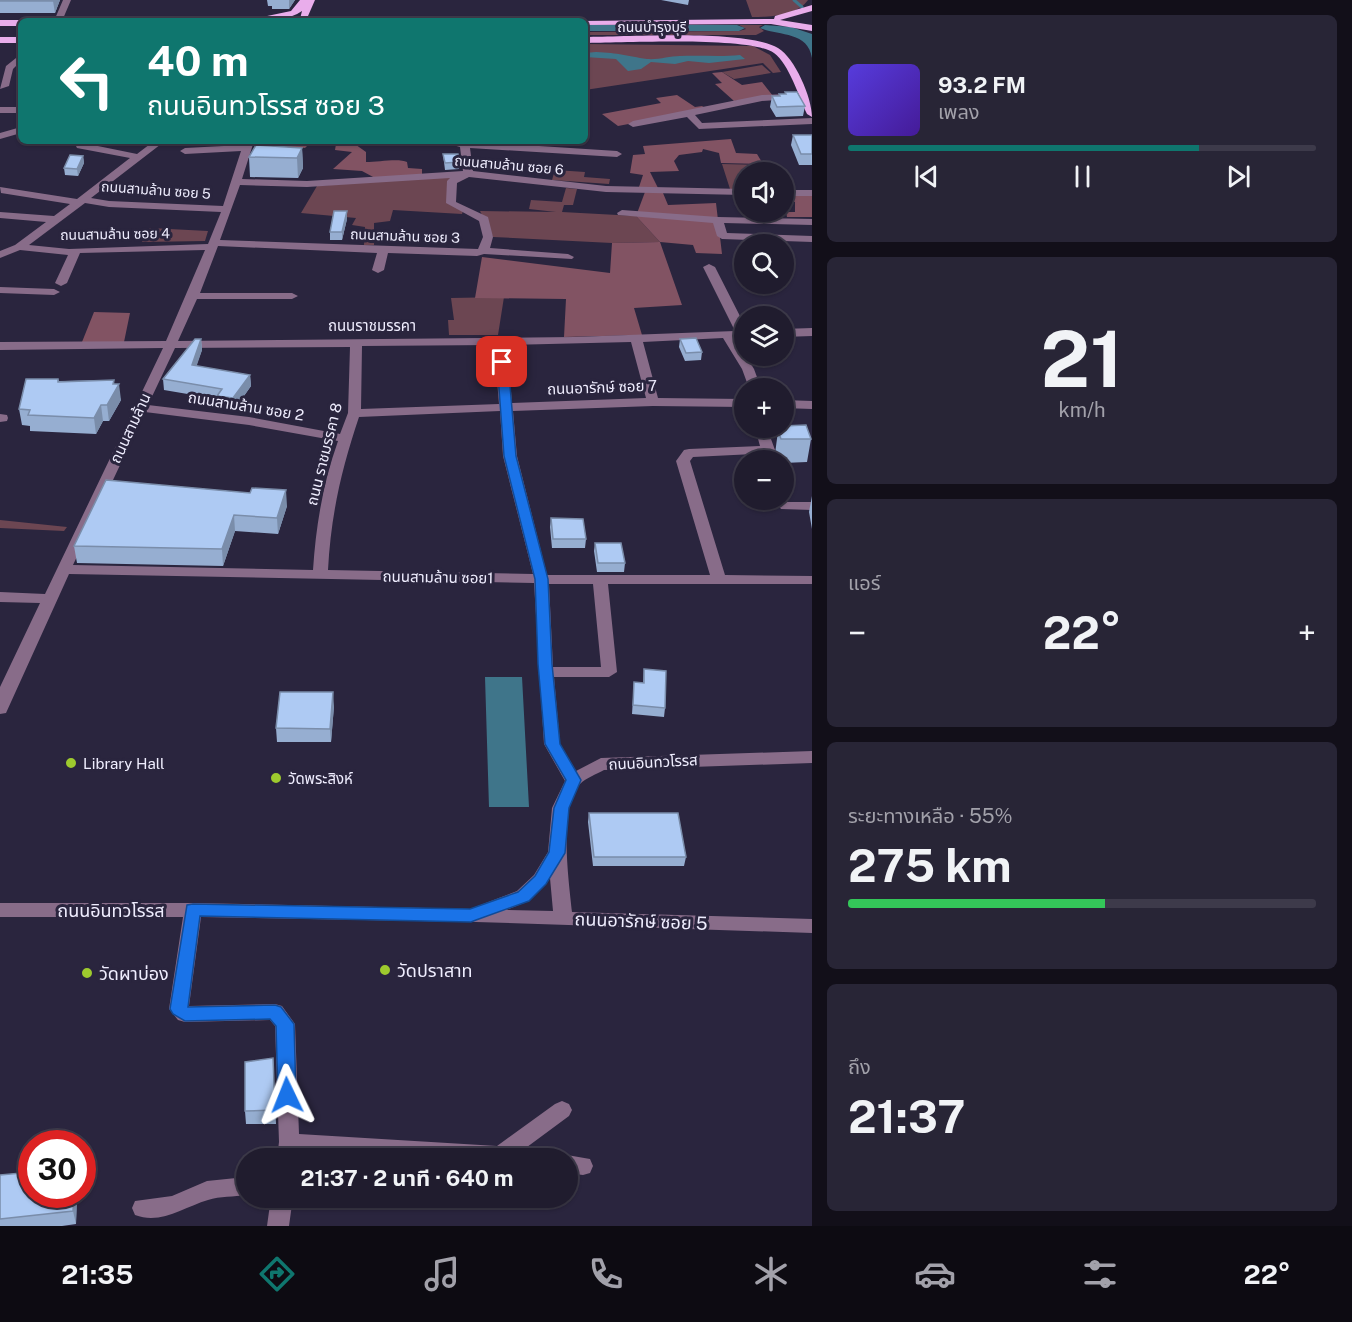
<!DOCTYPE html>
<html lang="th">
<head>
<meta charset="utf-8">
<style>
  :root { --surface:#201c2e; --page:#282536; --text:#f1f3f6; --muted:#a2a1aa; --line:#3d3a4a; --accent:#0f766e }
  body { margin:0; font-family:"Public Sans","Noto Sans Thai",sans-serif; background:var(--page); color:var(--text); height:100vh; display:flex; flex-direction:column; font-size:22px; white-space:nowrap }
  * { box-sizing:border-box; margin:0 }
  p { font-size:20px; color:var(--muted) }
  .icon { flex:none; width:33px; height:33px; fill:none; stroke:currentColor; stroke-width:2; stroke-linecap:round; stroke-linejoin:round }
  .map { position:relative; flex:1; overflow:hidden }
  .side { display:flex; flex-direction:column; gap:15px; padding:15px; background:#120f19; width:540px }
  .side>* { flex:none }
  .top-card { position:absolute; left:18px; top:18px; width:570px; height:126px; border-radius:9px; box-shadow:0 2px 4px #0004,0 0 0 2px var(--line); background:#0f766e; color:#fff; overflow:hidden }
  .buttons { position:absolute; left:734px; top:162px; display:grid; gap:12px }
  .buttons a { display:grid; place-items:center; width:60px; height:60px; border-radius:50%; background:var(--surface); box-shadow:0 2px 4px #0004,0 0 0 2px var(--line); font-size:30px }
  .speed { position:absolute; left:18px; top:1130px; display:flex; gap:12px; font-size:30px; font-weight:700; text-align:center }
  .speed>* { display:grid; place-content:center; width:78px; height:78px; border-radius:50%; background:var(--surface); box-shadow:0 2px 4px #0004,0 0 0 2px var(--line); line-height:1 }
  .speed .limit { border:9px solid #d22; background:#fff; color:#111 }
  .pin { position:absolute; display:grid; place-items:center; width:51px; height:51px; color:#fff; margin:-26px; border-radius:12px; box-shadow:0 3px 9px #0006 }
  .me { position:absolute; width:66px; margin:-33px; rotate:358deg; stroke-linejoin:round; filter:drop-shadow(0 0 4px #0008) }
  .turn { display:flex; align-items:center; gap:21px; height:126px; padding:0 30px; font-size:27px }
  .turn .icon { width:78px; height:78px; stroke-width:2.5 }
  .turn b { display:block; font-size:42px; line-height:51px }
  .big { font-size:45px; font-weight:700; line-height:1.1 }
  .side .tile { flex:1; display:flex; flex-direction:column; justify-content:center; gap:9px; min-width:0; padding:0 21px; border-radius:9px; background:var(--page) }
  .side .dial { align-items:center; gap:0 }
  .dial b { font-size:78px; line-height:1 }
  .song { display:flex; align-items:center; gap:18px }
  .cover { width:72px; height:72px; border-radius:9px; background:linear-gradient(135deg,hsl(250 70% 55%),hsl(260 70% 35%)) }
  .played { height:6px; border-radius:3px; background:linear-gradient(90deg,var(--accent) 75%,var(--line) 75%) }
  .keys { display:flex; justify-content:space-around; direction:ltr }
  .heat { display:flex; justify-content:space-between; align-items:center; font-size:33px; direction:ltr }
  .charge { height:9px; border-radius:4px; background:linear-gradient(90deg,#34c759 55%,var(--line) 0) }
  .trip { position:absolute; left:236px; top:1148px; width:342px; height:60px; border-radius:30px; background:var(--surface); box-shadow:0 2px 4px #0004,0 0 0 2px var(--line); font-weight:700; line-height:60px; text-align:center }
  .tabs { display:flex; height:96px; justify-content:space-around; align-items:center; background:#0d0b12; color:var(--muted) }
  .tabs .icon { width:42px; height:42px }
  .tabs .on { color:var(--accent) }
  .tabs b { font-size:27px; color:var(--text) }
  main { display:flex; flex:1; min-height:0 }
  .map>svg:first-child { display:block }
  .green { fill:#6c4652 }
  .forest { fill:#825363 }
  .water { fill:#3f758a }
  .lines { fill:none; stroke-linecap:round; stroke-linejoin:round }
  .stream { stroke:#3f758a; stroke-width:3 }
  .minor { fill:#886c89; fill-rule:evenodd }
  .major { fill:#e9adeb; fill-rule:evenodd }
  .wall { fill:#96aed1 }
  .shaded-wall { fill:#7a8daa }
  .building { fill:#aecaf3; stroke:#7a8daa; stroke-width:1.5 }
  .route { fill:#1a73e8; stroke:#114b97; stroke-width:1.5 }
  .poi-dot { fill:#9eca2e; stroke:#2a253e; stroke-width:2 }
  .labels { text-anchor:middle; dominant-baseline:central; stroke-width:6; stroke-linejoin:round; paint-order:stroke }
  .far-street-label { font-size:14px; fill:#efedfe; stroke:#2a253e }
  .street-label { font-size:15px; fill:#efedfe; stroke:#2a253e }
  .poi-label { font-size:15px; fill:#efedfe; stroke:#2a253e; text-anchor:start }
  .near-street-label { font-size:18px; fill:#efedfe; stroke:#2a253e }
  .near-poi-label { font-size:18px; fill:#efedfe; stroke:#2a253e; text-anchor:start }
</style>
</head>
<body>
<main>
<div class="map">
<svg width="812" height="1226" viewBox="0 0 812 1226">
  <rect width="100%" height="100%" fill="#2a253e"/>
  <!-- green -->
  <path class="green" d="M 746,0 L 808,0 C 797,16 769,17 752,17 Z
    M 739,25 L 763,25 L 759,27 L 764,31 L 756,35 L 585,35 L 585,32 L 739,31 L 746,29 Z
    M 585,44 L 753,46 L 770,55 L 781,72 L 773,73 L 763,63 L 585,90 Z
    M 762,65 L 771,73 L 734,79 L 722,72 Z
    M 722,164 L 767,165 L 770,172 L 744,172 L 744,189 L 730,189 Z
    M 555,170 L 585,172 L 584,177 L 610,179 L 609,184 L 552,180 Z
    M 435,177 L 451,178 L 448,198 L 463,211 L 462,214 L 393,210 L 390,221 L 374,223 L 374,245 L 364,245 L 365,227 L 352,225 L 356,218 L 301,213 L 317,186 Z
    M 566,188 L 577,189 L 573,205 L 564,205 L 562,212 L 636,216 L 660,242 L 612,243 L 493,237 L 480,211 L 556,212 L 529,209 L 531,200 L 562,202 Z
    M 150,228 L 208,231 L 205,241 L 142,242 Z
    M 504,297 L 498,335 L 449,335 L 448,320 L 454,320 L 451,298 Z
    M 0,520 L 67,527 L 64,531 L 0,528 Z"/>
  <!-- forest -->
  <path class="forest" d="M 722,72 L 742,85 L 762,82 L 773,96 L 734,101 L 715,84 L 722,83 L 712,73 Z
    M 677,95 L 695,107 L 702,106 L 707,109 L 618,126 L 602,114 L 661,103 L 656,98 Z
    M 731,139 L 736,153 L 757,154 L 763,164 L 721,163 L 719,153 L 703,149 L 702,152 L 679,155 L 674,161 L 679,171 L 650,172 L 658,188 L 639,187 L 643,175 L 630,173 L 633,155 L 645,154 L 643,146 Z
    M 280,141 L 352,142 L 366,152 L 366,162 C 378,162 399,158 407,162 L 408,168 L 422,169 L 422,175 L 375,178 L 362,171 L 333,169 L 352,152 L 335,150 L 336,144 L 309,144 L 305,148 L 276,146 Z
    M 645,192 L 663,193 L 668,205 L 716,203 L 722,254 L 696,253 L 693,245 L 660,242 L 682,305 L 634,308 L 642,335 L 564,337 L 566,299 L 475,298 L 482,257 L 610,273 L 612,243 L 660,242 L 636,216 Z
    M 786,195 L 812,196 L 812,217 L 787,217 L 786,212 L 795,212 L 795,202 L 786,201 Z
    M 94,312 L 130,313 L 124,342 L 82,342 Z"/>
  <!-- water -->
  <path class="water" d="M 585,25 L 737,25 L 745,28 L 739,31 L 585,31 Z
    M 765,25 L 791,27 L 812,34 L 812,58 C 808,31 778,36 760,28 Z
    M 596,52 C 619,53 627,56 647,59 C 659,60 669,56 680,56 C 701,55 720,57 740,55 L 745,59 L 709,63 L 688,61 L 675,64 L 651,62 L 641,69 L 628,71 L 616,59 L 585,57 L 585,53 Z
    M 485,677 L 522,677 L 529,807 L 489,807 Z"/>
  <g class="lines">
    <!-- stream -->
    <path class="stream" d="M 794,0 L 802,7"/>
    <!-- minor -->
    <path class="minor" d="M 63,0 L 71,0 L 62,21 L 54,21 Z
      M 21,54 L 21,61 L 13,69 L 9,86 L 0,89 L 6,66 Z
      M 790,94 L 795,97 L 793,99 L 762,101 L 695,115 L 702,123 L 812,118 L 812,124 L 699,129 L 687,117 L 633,127 L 628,124 L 633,121 L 762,95 Z
      M 0,107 L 21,107 L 21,113 L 0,113 Z
      M 21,127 L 21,133 L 0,139 L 0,133 Z
      M 80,141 L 90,141 L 88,144 L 137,154 L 154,141 L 165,141 L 91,198 L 109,201 L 223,206 L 241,151 L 185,154 L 180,151 L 185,148 L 243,145 L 244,141 L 254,141 L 242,179 L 307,181 L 463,171 L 460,147 L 439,141 L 460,141 L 617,151 L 622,154 L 617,157 L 470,148 L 473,171 L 606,186 L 744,189 L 744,195 L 606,192 L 469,177 L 457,183 L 456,202 L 488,217 L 493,237 L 490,248 L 568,254 L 574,257 L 572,259 L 484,254 L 477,256 L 388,253 L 384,270 L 378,273 L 372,270 L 377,253 L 218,246 L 200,293 L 292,293 L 298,296 L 292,299 L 197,299 L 178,341 L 575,337 L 735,331 L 703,267 L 709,264 L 715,267 L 744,324 L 744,338 L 735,338 L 754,369 L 761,388 L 749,388 L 742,369 L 723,338 L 643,342 L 658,398 L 744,399 L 744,407 L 653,406 L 513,411 L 517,456 L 547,575 L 710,575 L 676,461 L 684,450 L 689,449 L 760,446 L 755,428 L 767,428 L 775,450 L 773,453 L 693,457 L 690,461 L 725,575 L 812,576 L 812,584 L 608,584 L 617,672 L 609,677 L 554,677 L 560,744 L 576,771 L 601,758 L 812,751 L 812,763 L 604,770 C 597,774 586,778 580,784 C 558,807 569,882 572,912 L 812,919 L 812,933 L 476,922 L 201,917 L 189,1006 L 275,1004 L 282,1006 L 295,1024 L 299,1134 L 497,1146 L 555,1104 L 562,1101 L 569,1104 L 572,1110 L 569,1116 L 523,1150 L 528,1152 L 531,1158 L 401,1158 L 298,1152 L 297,1158 L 277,1158 L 279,1142 L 275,1026 L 270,1020 L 185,1022 L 178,1020 L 169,1009 L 183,917 L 0,917 L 0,903 L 193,903 L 470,909 L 517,891 L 534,875 L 548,852 L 552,808 L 565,781 L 544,744 L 534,583 L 69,574 L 6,713 L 0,714 L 0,687 L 40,603 L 0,602 L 0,592 L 45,594 L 163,348 L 0,350 L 0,342 L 166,341 L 205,250 L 80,253 L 67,283 L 61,286 L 55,283 L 68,255 L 20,250 L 0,258 L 0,251 L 15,245 L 46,222 L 0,218 L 0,212 L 54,216 L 70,204 L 1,193 L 0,187 L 77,199 L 130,158 L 77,148 L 76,146 ZM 450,178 L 447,181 L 446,203 L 479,221 L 483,237 L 478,249 L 220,240 L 240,185 L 307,187 ZM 85,203 L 109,207 L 221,212 L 208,244 L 69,249 L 29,245 ZM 631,342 L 646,398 L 512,403 L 507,345 ZM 494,345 L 499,404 L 361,409 L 362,346 ZM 350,347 L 348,413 L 340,434 L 249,417 L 148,405 L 175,348 ZM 500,411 L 503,456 L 533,574 L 328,570 C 331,513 342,468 359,417 ZM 145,412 L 249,425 L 338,441 C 323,483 316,525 313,570 L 73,565 ZM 549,584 L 593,584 L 601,667 L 553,667 ZM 550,878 L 553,911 L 506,910 L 529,901 Z
      M 783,190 L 812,190 L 812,196 L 783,196 Z
      M 622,210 L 718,217 L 812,219 L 812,225 L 724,223 L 727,233 L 812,236 L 812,242 L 722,239 L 717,236 L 713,223 L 618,215 L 617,213 Z
      M 0,287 L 54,289 L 60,292 L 54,295 L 0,293 Z
      M 812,328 L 812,336 L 783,337 L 783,329 Z
      M 783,400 L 812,401 L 812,409 L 783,408 Z
      M 0,414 L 7,415 L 8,418 L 7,421 L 0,422 Z
      M 786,502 L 812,502 L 812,510 L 781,509 L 779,506 L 781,503 Z
      M 567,1155 L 590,1159 L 593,1166 L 590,1173 L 583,1175 L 567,1173 L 567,1158 L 559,1158 Z
      M 246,1177 L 246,1195 C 234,1197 220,1196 208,1200 C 184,1207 161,1225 135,1215 L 132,1208 L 135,1201 L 172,1196 L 207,1181 Z
      M 271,1197 L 293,1197 L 289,1226 L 267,1226 Z"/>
    <!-- major -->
    <path class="major" d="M 300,0 L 315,0 L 308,16 L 315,21 L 300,19 L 302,11 C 287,22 261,21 244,21 L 291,11 Z
      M 812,5 L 812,11 L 780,20 L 812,25 L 812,31 L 771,24 L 585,25 L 585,21 L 581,21 L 774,19 L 775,16 Z
      M 0,20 L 21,20 L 23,21 L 21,21 L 21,26 L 0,26 Z
      M 0,37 L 21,37 L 21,43 L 0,43 Z
      M 585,37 C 628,37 745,29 778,48 C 795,58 812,98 812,117 L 807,114 C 799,97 789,64 774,53 C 750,36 621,43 585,43 Z"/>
  </g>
  <!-- wall -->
  <path class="wall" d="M 0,0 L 60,0 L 55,13 L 0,13 Z
    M 267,0 L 295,0 L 289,9 L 272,9 L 272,6 L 268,6 Z
    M 661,0 L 706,0 L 689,0 L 688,5 Z
    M 785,92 L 805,106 L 803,116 L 776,117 L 770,107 L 772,96 L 779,96 L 779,94 L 785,94 Z
    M 793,135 L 812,135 L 812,165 L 799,165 L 791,145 Z
    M 302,148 L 303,168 L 298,178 L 250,177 L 249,157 Z
    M 443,154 L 460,162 L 459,169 L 445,170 Z
    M 83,156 L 84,163 L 78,176 L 65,175 L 64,168 Z
    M 347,219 L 342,240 L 330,240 L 330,232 Z
    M 201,339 L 202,350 L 196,366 L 250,375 L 251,386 L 234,410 L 218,407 L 217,399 L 164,390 L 163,379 Z
    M 680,339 L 702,352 L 701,360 L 685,361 L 679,347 Z
    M 58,379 L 59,381 L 114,380 L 114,384 L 121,400 L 109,421 L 103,421 L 96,434 L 30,431 L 30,426 L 22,425 L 19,409 Z
    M 778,431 L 811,439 L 807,462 L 783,463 L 783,460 L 777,460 L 775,454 Z
    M 106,480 L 287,506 L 278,534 L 235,531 L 223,566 L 77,563 L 74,546 Z
    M 812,496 L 812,529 L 809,512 Z
    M 551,518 L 586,539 L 585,548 L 552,548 L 550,527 Z
    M 595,543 L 625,563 L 624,572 L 597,572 L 594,551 Z
    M 644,669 L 665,708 L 664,717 L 632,714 L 634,682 L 643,683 Z
    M 334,706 L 331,742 L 277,742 L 276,728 Z
    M 589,813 L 686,857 L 684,866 L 593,866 L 588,822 Z
    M 273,1058 L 276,1124 L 246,1124 L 245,1111 Z
    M 0,1175 L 32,1194 L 77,1194 L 76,1224 L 62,1226 L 0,1226 Z"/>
  <!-- shaded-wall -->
  <path class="shaded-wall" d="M 54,0 L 60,0 L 55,13 L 53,1 Z
    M 289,0 L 295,0 L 289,9 Z
    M 302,148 L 303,168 L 298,178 L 297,158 Z
    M 83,156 L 84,163 L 78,176 L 77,169 Z
    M 347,211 L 347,219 L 342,240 L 342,232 Z
    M 201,339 L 202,350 L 193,377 L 192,365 Z
    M 250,375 L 251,386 L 234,410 L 233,398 Z
    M 114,380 L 115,391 L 119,384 L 121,400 L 109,421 L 107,405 Z
    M 101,405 L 103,421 L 96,434 L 94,418 Z
    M 286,490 L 287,506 L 278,534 L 277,518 Z
    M 234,515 L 235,531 L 223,566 L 222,549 Z
    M 333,692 L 334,706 L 331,742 L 330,729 Z
    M 74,1194 L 77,1194 L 76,1224 L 73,1211 Z"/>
  <!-- building -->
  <path class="building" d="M 0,0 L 54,0 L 53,1 L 0,1 Z
    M 785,92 L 797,92 L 805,106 L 777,107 L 772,96 L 780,96 L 779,94 L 786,94 Z
    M 793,135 L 812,135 L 812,154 L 801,154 Z
    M 256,145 L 302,148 L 297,158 L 249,157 Z
    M 443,154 L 458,154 L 460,162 L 445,163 Z
    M 70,155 L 83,156 L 77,169 L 64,168 Z
    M 334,211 L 347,211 L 342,232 L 330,232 Z
    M 696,338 L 702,352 L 686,353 L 680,339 Z
    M 195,339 L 201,339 L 192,365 L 250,375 L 233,398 L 217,396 L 222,389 L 163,379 Z
    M 26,379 L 58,379 L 58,382 L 114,380 L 113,384 L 119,384 L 107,405 L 101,405 L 94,418 L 28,415 L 30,410 L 19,409 Z
    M 806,425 L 811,439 L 781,439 L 778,431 L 780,428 L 783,428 L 783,426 Z
    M 106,480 L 250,493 L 252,488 L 286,490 L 277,518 L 234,515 L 222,549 L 74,546 Z
    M 551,518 L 583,519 L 586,539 L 553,539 Z
    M 595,543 L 621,543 L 625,563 L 598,563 Z
    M 644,669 L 666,671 L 665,708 L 633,705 L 634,682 L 644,683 Z
    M 280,692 L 333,692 L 330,729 L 276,728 Z
    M 589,813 L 678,813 L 686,857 L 594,857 Z
    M 273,1058 L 275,1110 L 245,1111 L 245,1062 Z
    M 32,1172 L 32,1194 L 74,1194 L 73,1211 L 0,1219 L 0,1175 Z"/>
  <!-- route -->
  <path class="route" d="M 502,359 L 508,362 L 516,456 L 548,579 L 552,664 L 560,744 L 581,780 L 569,808 L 565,853 L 546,884 L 529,901 L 476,920 L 471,922 L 200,916 L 188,1007 L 275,1005 L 281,1007 L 294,1024 L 296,1095 L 294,1101 L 287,1103 L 281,1101 L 278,1095 L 276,1026 L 270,1019 L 185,1021 L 173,1014 L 170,1009 L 187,905 L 193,904 L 470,909 L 518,892 L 535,876 L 549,852 L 554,808 L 566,780 L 545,744 L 538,664 L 535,579 L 504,456 L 497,362 Z"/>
  <!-- markers -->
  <g class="poi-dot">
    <circle cx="71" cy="763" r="6"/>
    <circle cx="276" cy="778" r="6"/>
    <circle cx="385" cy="970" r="6"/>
    <circle cx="87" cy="973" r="6"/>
  </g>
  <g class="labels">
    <!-- far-street labels -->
    <g class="far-street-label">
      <text x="652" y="27">ถนนบำรุงบุรี</text>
      <text transform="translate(509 165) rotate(5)">ถนนสามล้าน ซอย 6</text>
      <text transform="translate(156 190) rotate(4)">ถนนสามล้าน ซอย 5</text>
      <text transform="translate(115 234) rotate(-1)">ถนนสามล้าน ซอย 4</text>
      <text transform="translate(405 236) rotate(2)">ถนนสามล้าน ซอย 3</text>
    </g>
    <!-- street labels -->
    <g class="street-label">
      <text x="372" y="325">ถนนราชมรรคา</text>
      <text transform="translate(602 387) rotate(-2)">ถนนอารักษ์ ซอย 7</text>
      <text transform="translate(246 406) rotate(9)">ถนนสามล้าน ซอย 2</text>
      <text transform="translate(130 428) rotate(-65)">ถนนสามล้าน</text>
      <text transform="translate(324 454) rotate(-76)">ถนน ราชมรรคา 8</text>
      <text transform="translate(438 577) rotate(1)">ถนนสามล้าน ซอย1</text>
      <text transform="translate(653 762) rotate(-3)">ถนนอินทวโรรส</text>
    </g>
    <!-- poi labels -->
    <g class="poi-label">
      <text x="83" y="763">Library Hall</text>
      <text x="288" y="778">วัดพระสิงห์</text>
    </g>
    <!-- near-street labels -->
    <g class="near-street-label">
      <text x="111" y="910">ถนนอินทวโรรส</text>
      <text transform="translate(641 921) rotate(2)">ถนนอารักษ์ ซอย 5</text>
    </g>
    <!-- near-poi labels -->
    <g class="near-poi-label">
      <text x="397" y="970">วัดปราสาท</text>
      <text x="99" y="973">วัดผาบ่อง</text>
    </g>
  </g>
</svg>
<div class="buttons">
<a><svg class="icon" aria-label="sound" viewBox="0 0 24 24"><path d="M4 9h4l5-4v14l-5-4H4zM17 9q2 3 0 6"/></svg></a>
<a><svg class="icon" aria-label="search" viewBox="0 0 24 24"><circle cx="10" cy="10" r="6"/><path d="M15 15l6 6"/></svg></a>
<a><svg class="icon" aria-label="layers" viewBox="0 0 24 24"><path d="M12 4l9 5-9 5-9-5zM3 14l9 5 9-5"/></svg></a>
<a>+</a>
<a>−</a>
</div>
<div class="speed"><div class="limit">30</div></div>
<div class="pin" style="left:502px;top:362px;background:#d93025"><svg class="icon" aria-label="arrive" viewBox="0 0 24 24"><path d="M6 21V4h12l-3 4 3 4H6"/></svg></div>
<svg class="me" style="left:287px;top:1095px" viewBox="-20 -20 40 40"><path d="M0-17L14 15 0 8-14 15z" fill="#1a73e8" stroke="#fff" stroke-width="4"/></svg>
<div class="trip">21:37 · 2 นาที · 640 m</div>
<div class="top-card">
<div class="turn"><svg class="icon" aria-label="left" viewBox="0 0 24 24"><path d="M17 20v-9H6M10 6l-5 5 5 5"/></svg><div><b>40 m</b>ถนนอินทวโรรส ซอย 3</div></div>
</div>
</div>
<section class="side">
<div class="tile">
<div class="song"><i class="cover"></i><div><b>93.2 FM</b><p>เพลง</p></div></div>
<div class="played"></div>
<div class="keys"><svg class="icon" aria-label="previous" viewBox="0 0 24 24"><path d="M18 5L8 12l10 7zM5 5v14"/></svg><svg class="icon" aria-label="pause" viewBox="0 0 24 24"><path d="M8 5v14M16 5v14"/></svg><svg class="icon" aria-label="next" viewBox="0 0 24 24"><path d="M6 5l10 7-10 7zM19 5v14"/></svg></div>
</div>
<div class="tile dial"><b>21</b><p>km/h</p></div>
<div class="tile"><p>แอร์</p>
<div class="heat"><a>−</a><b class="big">22°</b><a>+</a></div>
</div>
<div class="tile"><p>ระยะทางเหลือ · 55%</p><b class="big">275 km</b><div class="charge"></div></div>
<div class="tile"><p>ถึง</p><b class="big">21:37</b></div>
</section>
</main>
<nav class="tabs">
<b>21:35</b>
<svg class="icon on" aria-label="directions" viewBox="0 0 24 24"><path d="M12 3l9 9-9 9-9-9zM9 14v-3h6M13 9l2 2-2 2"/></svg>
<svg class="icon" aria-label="music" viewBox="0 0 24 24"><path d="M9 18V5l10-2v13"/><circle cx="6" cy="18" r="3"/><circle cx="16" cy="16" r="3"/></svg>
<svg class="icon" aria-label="phone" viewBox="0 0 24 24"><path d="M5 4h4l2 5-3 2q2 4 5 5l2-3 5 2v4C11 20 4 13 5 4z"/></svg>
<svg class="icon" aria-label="climate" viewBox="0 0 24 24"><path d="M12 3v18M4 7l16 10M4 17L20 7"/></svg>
<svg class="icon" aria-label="car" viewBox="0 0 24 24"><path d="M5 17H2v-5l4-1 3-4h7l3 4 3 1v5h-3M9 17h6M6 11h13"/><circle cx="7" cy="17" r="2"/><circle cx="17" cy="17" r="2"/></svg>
<svg class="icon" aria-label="filters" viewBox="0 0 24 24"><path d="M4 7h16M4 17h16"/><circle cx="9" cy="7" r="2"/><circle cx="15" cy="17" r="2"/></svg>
<b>22°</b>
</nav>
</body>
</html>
